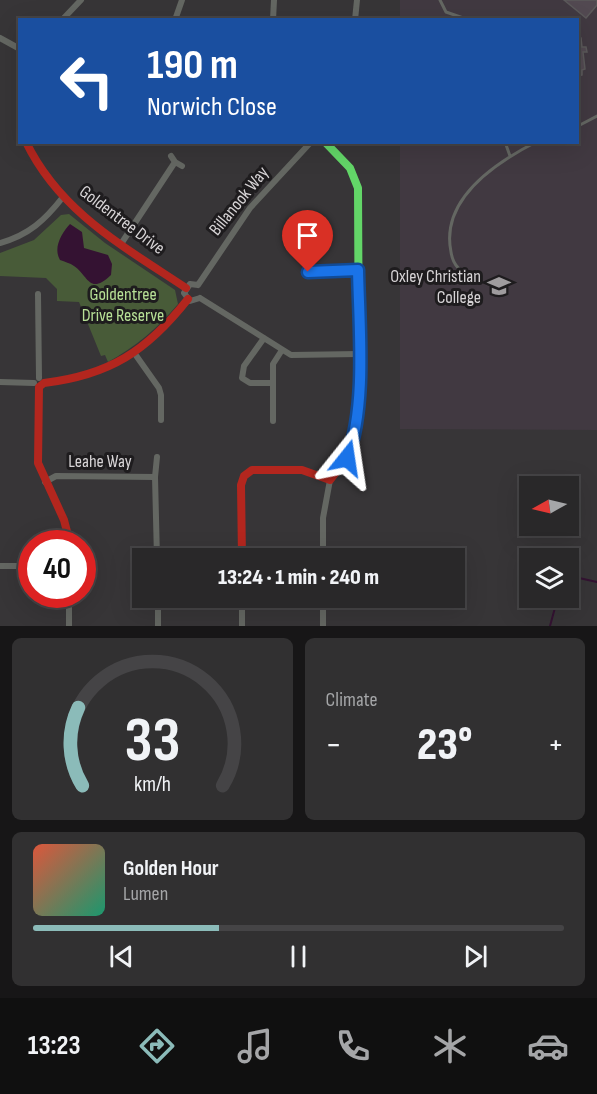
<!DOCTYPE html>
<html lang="en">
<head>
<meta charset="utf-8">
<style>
  :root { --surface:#292829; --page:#313031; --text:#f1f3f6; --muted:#a5a6a8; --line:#454446; --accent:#8bbbb9 }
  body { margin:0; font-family:"Sofia Sans Condensed",sans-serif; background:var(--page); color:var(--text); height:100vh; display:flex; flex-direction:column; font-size:22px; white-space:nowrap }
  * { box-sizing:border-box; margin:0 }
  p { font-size:20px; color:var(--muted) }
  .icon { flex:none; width:33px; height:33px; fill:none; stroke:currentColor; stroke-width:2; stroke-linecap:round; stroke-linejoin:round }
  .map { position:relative; height:626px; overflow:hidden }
  .side { display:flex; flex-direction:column; gap:12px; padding:12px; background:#171617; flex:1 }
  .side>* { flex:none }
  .hud { position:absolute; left:18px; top:18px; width:561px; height:126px; border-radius:0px; box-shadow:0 6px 24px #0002,0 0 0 2px var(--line); background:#1a4fa0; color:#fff; overflow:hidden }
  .needle { width:39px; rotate:262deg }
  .buttons { position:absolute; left:519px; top:476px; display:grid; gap:12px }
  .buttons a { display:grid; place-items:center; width:60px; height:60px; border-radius:0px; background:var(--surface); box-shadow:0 6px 24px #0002,0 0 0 2px var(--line); font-size:30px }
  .speed { position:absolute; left:18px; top:530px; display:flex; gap:12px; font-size:30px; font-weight:700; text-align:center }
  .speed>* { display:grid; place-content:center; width:78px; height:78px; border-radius:50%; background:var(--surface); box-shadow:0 6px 24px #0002,0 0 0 2px var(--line); line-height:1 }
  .speed .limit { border:9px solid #d22; background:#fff; color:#111 }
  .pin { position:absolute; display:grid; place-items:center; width:51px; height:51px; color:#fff; margin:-62px -26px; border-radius:50% 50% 50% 0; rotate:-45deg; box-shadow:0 0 6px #0007 }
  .pin .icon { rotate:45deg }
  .me { position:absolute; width:66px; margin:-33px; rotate:15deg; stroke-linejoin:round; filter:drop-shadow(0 0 4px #0008) }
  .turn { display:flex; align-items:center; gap:21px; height:126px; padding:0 30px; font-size:27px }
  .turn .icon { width:78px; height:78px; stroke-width:2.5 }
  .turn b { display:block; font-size:42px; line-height:51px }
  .big { font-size:45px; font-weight:800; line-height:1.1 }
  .side .card { flex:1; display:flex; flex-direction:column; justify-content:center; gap:9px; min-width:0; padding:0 21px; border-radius:9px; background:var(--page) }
  .side .dial { align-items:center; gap:0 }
  .dial svg { height:156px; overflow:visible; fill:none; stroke:var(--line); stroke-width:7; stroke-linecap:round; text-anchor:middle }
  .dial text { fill:var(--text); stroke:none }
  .song { display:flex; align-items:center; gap:18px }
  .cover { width:72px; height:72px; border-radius:9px; background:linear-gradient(135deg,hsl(10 70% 55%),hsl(160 70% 35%)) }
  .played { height:6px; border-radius:3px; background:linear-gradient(90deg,var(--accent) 35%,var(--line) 35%) }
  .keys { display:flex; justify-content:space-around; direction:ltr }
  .heat { display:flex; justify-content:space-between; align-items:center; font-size:33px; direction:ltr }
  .side .tiles { flex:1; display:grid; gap:12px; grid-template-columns:1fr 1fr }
  .card:last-child { grid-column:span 2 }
  .trip { position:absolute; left:132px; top:548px; width:333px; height:60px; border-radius:0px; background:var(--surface); box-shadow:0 6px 24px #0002,0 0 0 2px var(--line); font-weight:800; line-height:60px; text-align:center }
  .dock { display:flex; height:96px; justify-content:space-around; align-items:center; background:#101010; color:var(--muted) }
  .dock .icon { width:42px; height:42px }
  .dock .on { color:var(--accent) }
  .dock b { font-size:27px; color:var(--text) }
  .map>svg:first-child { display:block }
  .built { fill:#413941 }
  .green { fill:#485b38 }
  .water { fill:#341232 }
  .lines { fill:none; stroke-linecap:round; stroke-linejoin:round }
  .stream { stroke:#341232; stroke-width:2 }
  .building { fill:#524951; stroke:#5b595a; stroke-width:1.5 }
  .lane { stroke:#646762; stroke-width:3 }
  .street { stroke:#646762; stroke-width:6 }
  .fast { stroke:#63d668; stroke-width:8 }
  .jam { stroke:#b3261e; stroke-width:8 }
  .route-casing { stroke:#114b97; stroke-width:15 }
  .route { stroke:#1a73e8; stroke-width:10 }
  .labels { text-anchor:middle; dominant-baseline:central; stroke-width:6; stroke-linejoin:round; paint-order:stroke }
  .street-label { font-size:18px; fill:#d7d4d6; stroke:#1e1c1e }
  .poi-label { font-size:18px; fill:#d7d4d6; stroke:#1e1c1e; text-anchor:end }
  .park-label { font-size:18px; fill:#b7e096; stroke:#1e1c1e }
</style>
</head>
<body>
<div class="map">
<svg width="597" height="626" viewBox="0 0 597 626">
  <rect width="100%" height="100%" fill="#373537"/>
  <!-- built -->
  <path class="built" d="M 400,0 L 597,0 L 597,430 L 400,429 L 400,143 L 578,142 L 578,20 L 400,19 Z"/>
  <!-- green -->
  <path class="green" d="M 69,214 L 105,243 L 175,290 L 178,304 C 158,328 135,347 108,362 L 105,355 L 101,356 L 79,302 L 57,301 L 57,289 L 46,278 L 0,276 L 0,253 L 34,240 L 61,215 Z"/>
  <!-- water -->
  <path class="water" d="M 70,224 L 82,232 L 84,248 L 108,255 L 112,264 L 111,275 C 89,296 88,275 74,266 C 70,263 65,262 60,260 C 53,248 61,234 70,224 Z"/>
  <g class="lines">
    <!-- stream -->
    <path class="stream" d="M 568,590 L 579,578 L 597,582
      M 550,626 L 556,604 L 555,597"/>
  </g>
  <!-- building -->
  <path class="building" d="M 564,0 L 597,0 L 597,5 L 586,18 Z
    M 578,38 L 581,38 L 582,47 L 586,47 L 587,52 L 583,52 L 585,69 L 582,70 L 582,75 L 578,76 Z"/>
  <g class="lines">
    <!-- lane -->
    <path class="lane" d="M 440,0 L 446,12 L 469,20
      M 578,126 L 597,116
      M 505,142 L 510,156
      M 471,274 C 459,272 453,265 451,252 C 440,199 495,163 536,142"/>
    <!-- street -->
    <path class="street" d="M 62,20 L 81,0
      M 175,20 L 182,0
      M 273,20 L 274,0
      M 355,20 L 357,0
      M 0,38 L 20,49
      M 171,156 L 175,162 L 182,166
      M 0,243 C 29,235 45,220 63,197
      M 121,244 L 175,162
      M 308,272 L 358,270
      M 198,285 L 250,208 L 311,142
      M 198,285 L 190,284 L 184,293 L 190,301 L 200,298
      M 38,294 L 39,378
      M 200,298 L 291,355 L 359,354
      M 264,338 L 244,366 L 242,378 L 250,383 L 273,383
      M 135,354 L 159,388 L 161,395 L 161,420
      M 0,382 L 34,383
      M 273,421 L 273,364 L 282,350
      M 157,457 L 155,477 L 157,558
      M 45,482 L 56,476 L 155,477
      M 323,558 L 323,518 L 330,480
      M 0,566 L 32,566
      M 158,597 L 158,626
      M 242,597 L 242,626
      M 323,597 L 323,626
      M 69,626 L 69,594"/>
    <!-- fast -->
    <path class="fast" d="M 325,142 L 350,168 L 358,188 L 359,387"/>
    <!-- jam -->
    <path class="jam" d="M 26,142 C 60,212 123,246 186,288
      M 70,543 L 64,520 L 38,463 L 39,387 L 44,383 C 110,375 147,351 188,299
      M 242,558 L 241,485 L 244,476 L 252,470 L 302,470 L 330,480 L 347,458 L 353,443 L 359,387"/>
  </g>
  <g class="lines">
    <!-- route casing -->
    <g class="route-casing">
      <path id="route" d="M 308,272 L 358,270 C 359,325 367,407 347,458"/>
    </g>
    <!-- route -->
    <use href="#route" class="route"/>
  </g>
  <!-- icons -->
  <defs>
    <g id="school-bare" transform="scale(1.8)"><path d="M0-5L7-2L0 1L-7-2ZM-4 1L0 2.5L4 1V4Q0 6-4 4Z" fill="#9f9c9e" stroke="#1e1c1e" stroke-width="2.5" paint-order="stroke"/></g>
  </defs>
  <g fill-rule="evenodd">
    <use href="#school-bare" x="499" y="286"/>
  </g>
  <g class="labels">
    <!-- street labels -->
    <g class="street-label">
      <text transform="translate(239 201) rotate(-51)">Billanook Way</text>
      <text transform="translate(122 220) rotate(37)">Goldentree Drive</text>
      <text x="100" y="461">Leahe Way</text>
    </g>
    <!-- poi labels -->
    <g class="poi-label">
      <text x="481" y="276">Oxley Christian<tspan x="481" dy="21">College</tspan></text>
    </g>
    <!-- park labels -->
    <g class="park-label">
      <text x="123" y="294">Goldentree<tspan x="123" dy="21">Drive Reserve</tspan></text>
    </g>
  </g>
</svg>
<div class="buttons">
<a><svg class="needle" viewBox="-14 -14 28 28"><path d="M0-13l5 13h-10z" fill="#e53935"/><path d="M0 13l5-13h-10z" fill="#a5a6a8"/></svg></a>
<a><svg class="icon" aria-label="layers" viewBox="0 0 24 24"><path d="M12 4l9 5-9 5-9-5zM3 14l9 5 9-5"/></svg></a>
</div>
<div class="speed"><div class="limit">40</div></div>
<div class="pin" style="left:308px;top:272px;background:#d93025"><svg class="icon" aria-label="arrive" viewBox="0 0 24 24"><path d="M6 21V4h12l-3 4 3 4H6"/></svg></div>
<svg class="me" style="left:347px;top:458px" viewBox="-20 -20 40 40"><path d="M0-17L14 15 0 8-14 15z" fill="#1a73e8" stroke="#fff" stroke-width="4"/></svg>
<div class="trip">13:24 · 1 min · 240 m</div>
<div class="hud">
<div class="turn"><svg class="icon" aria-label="left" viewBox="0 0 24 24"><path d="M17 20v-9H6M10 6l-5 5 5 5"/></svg><div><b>190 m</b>Norwich Close</div></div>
</div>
</div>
<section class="side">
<div class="tiles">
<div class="card dial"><svg viewBox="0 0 100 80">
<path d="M14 69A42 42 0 1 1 86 69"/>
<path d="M14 69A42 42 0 0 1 12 29" stroke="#8bbbb9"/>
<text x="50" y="56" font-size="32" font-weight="700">33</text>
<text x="50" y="72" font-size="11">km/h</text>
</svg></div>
<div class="card"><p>Climate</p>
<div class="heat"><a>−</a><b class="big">23°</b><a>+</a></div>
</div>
<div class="card">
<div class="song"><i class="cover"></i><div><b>Golden Hour</b><p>Lumen</p></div></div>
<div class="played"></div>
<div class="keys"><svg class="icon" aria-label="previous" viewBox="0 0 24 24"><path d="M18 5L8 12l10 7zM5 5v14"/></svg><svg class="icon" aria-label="pause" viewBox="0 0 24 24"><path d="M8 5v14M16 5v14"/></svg><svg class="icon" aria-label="next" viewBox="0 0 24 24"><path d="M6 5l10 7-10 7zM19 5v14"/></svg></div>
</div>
</div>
</section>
<nav class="dock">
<b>13:23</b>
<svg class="icon on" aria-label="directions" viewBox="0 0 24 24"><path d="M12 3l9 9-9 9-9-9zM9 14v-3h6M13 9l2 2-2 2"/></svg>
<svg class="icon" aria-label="music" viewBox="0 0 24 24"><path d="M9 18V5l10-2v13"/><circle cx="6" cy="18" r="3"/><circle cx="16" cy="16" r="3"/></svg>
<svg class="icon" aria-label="phone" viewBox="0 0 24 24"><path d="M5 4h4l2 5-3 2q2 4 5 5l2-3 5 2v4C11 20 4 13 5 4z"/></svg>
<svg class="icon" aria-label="climate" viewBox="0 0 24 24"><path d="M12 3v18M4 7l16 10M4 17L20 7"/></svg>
<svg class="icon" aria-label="car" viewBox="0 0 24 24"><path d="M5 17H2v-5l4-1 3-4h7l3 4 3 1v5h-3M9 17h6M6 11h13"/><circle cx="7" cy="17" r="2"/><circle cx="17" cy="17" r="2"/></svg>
</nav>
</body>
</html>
